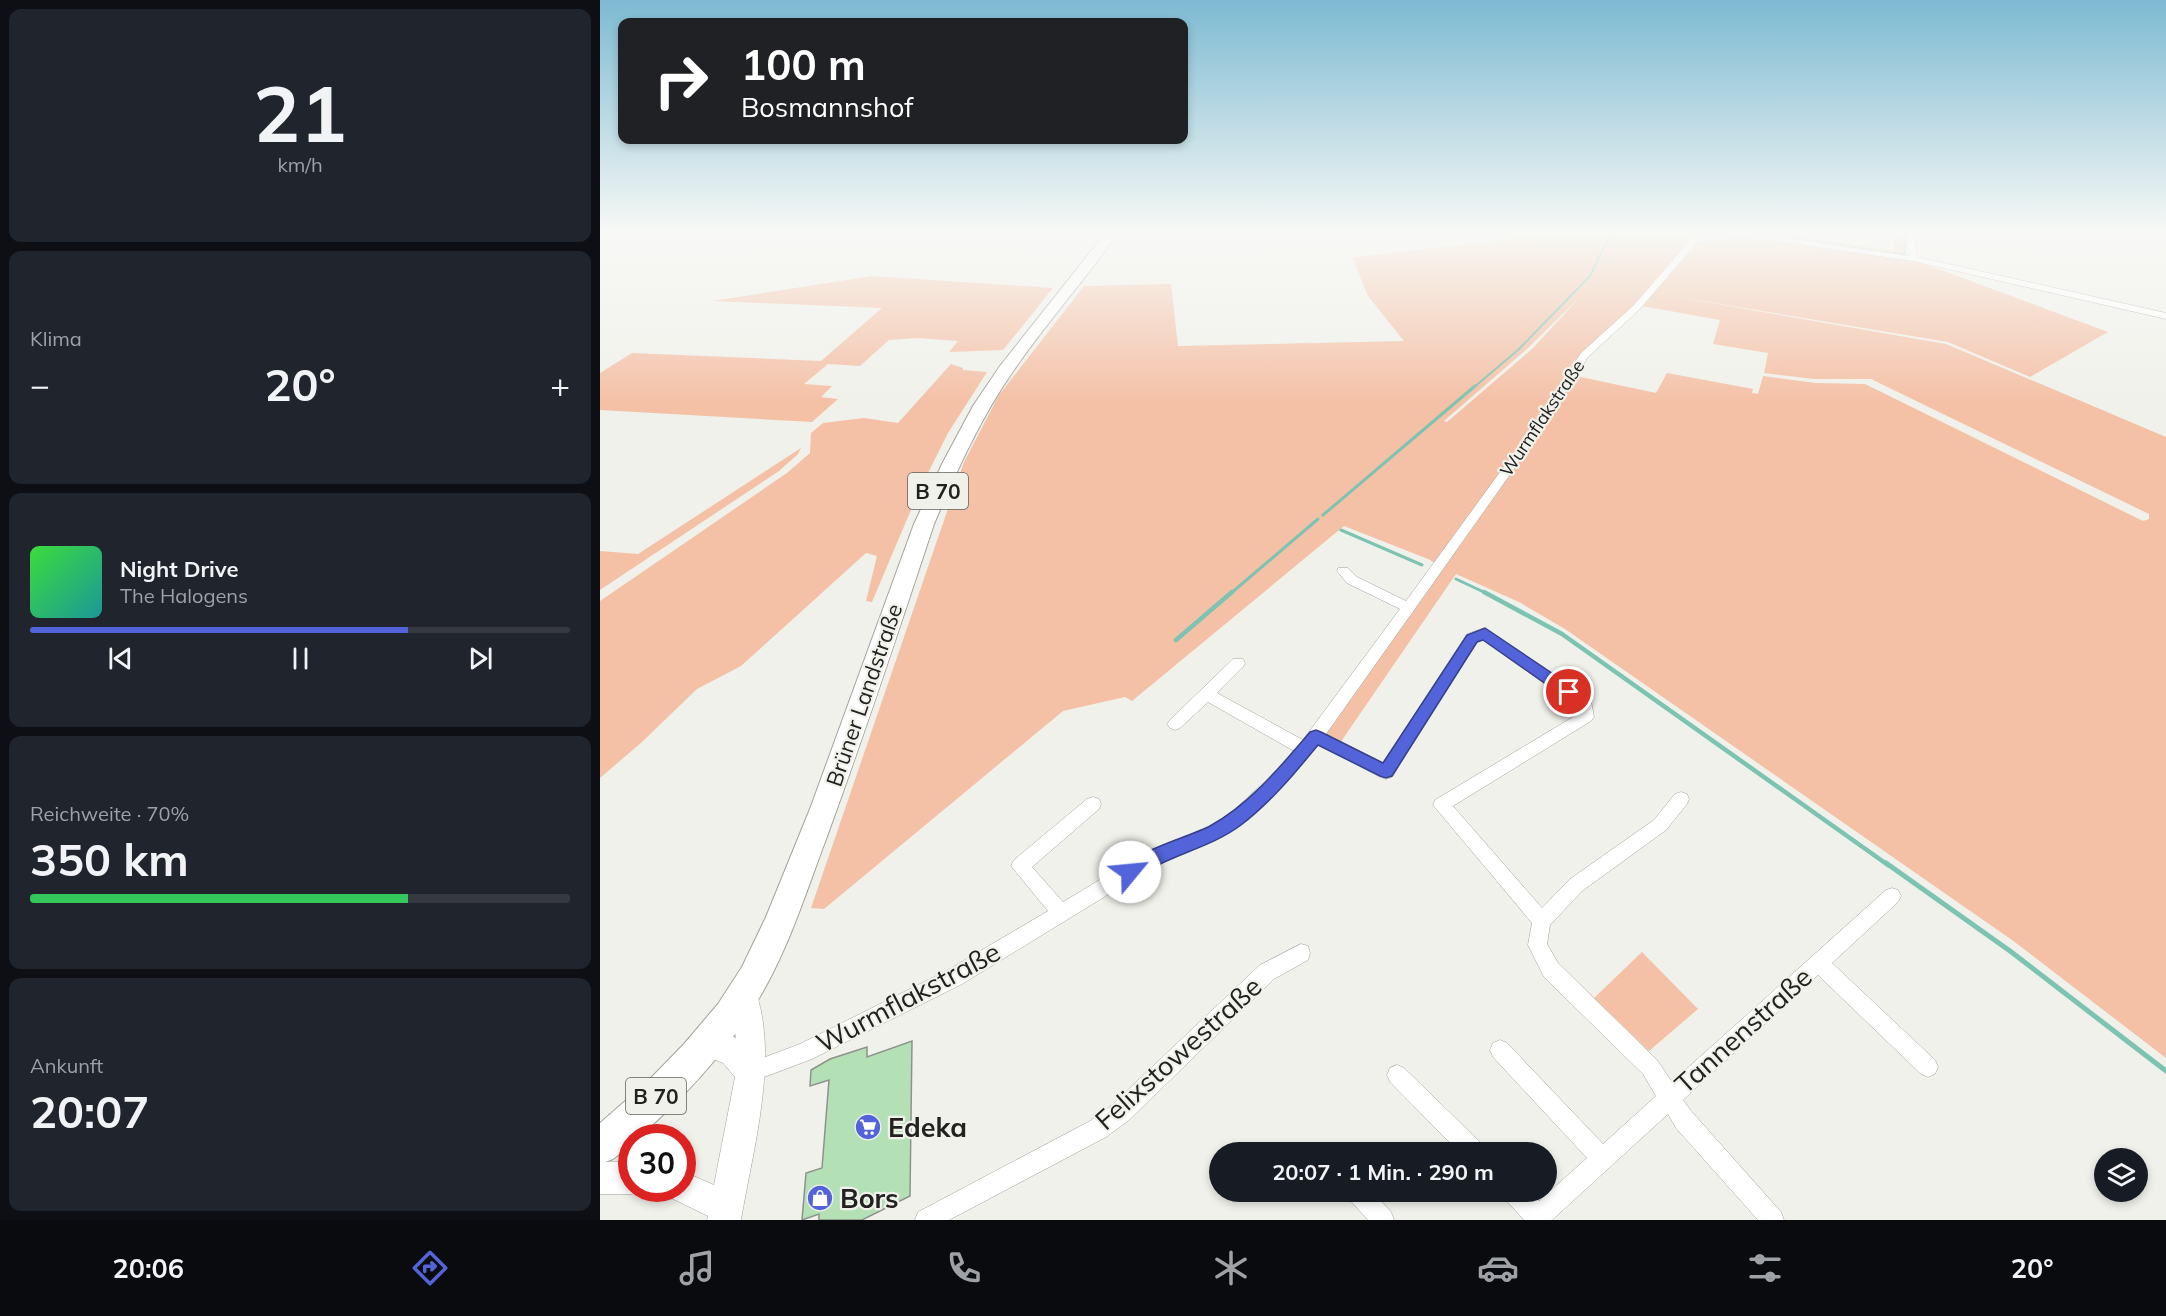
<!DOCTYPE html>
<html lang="de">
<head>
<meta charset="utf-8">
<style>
  :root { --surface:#171b24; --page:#20242c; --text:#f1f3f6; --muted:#9ea1a6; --line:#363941; --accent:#5363d9 }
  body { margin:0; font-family:Mulish,sans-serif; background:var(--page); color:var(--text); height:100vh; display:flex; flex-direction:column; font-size:22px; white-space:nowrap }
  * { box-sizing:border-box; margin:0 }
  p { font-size:20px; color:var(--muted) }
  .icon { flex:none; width:33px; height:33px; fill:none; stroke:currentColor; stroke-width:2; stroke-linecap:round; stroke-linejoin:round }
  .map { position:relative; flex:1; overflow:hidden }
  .sheet { display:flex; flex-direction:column; gap:9px; padding:9px; background:#0d0f14; width:600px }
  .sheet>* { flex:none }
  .hud { position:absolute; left:18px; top:18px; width:570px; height:126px; border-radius:12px; box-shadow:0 3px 9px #0003; background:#202124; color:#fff; overflow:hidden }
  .fabs { position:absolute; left:1494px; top:1148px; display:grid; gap:12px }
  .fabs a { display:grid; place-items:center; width:54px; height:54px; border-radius:50%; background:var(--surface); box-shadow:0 3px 9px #0003; font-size:30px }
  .speed { position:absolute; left:18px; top:1124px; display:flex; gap:12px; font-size:30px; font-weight:700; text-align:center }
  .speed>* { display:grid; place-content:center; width:78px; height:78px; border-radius:50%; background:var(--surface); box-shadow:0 3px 9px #0003; line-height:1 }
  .speed .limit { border:9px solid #d22; background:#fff; color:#111 }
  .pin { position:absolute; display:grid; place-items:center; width:51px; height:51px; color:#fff; margin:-26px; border:3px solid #fff; border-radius:50%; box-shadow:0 2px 6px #0007 }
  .me { position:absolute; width:66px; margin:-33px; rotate:62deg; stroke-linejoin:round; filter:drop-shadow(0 0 4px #0008) }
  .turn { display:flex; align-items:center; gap:21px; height:126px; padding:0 24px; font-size:27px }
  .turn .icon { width:78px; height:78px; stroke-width:2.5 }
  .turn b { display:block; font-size:42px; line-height:51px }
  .big { font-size:45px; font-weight:700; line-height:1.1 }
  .sheet .card { flex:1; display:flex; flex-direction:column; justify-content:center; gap:9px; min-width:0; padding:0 21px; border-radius:12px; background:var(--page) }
  .sheet .dial { align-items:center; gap:0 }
  .dial b { font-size:78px; line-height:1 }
  .song { display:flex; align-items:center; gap:18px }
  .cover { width:72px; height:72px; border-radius:9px; background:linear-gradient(135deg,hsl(120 70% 55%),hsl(180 70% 35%)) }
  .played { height:6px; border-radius:3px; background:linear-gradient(90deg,var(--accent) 70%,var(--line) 70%) }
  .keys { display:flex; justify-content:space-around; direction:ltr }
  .heat { display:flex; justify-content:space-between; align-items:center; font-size:33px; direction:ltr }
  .charge { height:9px; border-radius:4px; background:linear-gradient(90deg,#34c759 70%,var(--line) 0) }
  .trip { position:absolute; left:609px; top:1142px; width:348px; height:60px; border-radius:30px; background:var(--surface); box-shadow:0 3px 9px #0003; font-weight:700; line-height:60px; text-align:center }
  .dock { display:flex; height:96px; justify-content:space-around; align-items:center; background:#090b0e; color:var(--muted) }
  .dock .icon { width:42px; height:42px }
  .dock .active { color:var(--accent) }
  .dock b { font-size:27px; color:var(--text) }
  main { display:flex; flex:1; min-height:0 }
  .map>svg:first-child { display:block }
  .green { fill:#f4c1a7; fill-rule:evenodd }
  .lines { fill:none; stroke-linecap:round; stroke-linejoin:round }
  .stream-far3 { stroke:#7dc3b2; stroke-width:2 }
  .stream-far2 { stroke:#7dc3b2; stroke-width:3 }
  .stream-far1 { stroke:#7dc3b2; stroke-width:4.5 }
  .stream { stroke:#7dc3b2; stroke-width:5 }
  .building { fill:#b4e0b5; stroke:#8d928d; stroke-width:1.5 }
  .street-casing { stroke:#a2a39c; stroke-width:1 }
  .secondary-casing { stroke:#a2a39c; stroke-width:1 }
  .primary-casing { stroke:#a2a39c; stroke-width:2 }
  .street { fill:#fff; fill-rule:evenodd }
  .secondary { fill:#fff; fill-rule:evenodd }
  .primary { fill:#fff; fill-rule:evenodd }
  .route { fill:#5363d9; stroke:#36408d; stroke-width:1.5 }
  .labels { text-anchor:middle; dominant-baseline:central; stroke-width:4.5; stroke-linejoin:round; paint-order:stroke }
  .far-street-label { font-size:18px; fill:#21211f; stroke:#f0f1ea }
  .shield { fill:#f0f1ea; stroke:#5f5f5c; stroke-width:1.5 }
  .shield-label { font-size:21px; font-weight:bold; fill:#21211f }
  .street-label { font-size:22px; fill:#21211f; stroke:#f0f1ea }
  .near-street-label { font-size:27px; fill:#21211f; stroke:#f0f1ea }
  .near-poi-label { font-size:27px; font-weight:bold; fill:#21211f; stroke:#f0f1ea; text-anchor:start }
</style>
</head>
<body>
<main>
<section class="sheet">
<div class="card dial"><b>21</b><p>km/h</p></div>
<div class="card"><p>Klima</p>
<div class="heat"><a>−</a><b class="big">20°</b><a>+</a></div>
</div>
<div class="card">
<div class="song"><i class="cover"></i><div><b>Night Drive</b><p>The Halogens</p></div></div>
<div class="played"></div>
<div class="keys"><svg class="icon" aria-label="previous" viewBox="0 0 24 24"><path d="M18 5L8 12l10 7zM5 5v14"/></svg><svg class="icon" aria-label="pause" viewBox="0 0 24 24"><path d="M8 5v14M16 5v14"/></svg><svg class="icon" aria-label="next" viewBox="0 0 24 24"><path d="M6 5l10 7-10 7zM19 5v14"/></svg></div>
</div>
<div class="card"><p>Reichweite · 70%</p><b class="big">350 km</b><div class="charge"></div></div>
<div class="card"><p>Ankunft</p><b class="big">20:07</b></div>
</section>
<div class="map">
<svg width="1566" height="1220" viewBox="0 0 1566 1220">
  <rect width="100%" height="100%" fill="#f0f1ea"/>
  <!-- green -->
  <path class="green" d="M 900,231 L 1122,231 L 1137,233 L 1094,238 L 1030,309 L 974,361 L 952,397 L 961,398 L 976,376 L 1056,393 L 1067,373 L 1153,389 L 1152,393 L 1158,394 L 1163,376 L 1216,383 L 1265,384 L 1543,521 L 1549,519 L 1549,514 L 1271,379 L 1214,379 L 1164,373 L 1168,353 L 1113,344 L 1120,320 L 1042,306 L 1054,293 L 1346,344 L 1566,437 L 1566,1058 L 1412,940 L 965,629 L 919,602 L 856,574 L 740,743 L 726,734 L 843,568 L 828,559 L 744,526 L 532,701 L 525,697 L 463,711 L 224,909 L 211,908 L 364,462 L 399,395 L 484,286 L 571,284 L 578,346 L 804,341 L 768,296 L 752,257 L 906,240 ZM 981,296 L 932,349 L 847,422 L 844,421 L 928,348 Z
    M 1294,231 L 1302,231 L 1304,255 L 1173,235 L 1174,233 L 1294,251 Z
    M 1141,236 L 1317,261 L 1508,332 L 1430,377 L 1348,342 L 1054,293 L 1100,240 Z
    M 272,276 L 453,288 L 403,350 L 349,352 L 358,341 L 318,338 L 289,340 L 260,366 L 228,364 L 204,384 L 232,386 L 221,397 L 238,399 L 212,422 L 0,410 L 0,373 L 32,353 L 221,361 L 282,308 L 112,301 Z
    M 351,364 L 363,368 L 363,370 L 387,372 L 348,433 L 319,491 L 272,602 L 266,601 L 277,556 L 266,553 L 141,666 L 97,689 L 42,742 L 0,778 L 0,601 L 187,473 L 210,453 L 211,433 L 223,423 L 264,418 L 298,423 Z
    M 201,448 L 198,454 L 179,471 L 0,590 L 0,551 L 38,554 Z
    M 1042,952 L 1098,1009 L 1049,1051 L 994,998 Z"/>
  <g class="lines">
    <!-- stream-far3 -->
    <path class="stream-far3" d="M 1142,231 L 1167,234
      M 1175,236 L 1303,255 L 1305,254 L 1304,231
      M 873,388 L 918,350 L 990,276 L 1012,231"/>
    <!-- stream-far2 -->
    <path class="stream-far2" d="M 723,515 L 875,386
      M 741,530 L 822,565
      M 856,579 L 888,594
      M 630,594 L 718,519"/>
    <!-- stream-far1 -->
    <path class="stream-far1" d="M 884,592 L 962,634 L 1288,865
      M 576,640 L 632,592"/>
    <!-- stream -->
    <path class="stream" d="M 1286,863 L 1410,951 L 1566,1071"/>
  </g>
  <!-- building -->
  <path class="building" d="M 312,1041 L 310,1196 L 262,1220 L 219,1220 L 219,1214 L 202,1220 L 206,1173 L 222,1168 L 229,1080 L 210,1086 L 211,1070 L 230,1059 L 267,1047 L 267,1057 Z"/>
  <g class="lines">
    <!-- street casing -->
    <g class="street-casing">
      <path id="street" d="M 1307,231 L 1315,231 L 1317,257 L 1566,313 L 1566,319 L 1313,261 L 1145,236 L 1097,242 L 1040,309 L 988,357 L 931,445 L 726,734 L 783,763 L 867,634 L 884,628 L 991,701 L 994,717 L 991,721 L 853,806 L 942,908 L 970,879 L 1054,820 L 1075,794 L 1081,792 L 1087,794 L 1089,799 L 1087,804 L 1066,830 L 982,891 L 950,925 L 947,944 L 958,963 L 1057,1060 L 1072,1082 L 1286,890 L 1292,888 L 1298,890 L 1301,896 L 1298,902 L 1232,963 L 1335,1060 L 1338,1067 L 1335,1074 L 1328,1077 L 1321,1074 L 1218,975 L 1083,1100 L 1092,1112 L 1181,1212 L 1184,1220 L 1158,1220 L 1076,1128 L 1068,1114 L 952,1220 L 924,1220 L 905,1199 L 902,1191 L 929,1191 L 939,1201 L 987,1158 L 893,1057 L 890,1050 L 893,1043 L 900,1040 L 907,1043 L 1003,1144 L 1056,1096 L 1043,1074 L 944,977 L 928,945 L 932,923 L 833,805 L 835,800 L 978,714 L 978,708 L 883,639 L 877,642 L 792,777 L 786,779 L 780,777 L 718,744 L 692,777 L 641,825 L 620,837 L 553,867 L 362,984 L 212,1059 L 151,1082 L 144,1079 L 141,1072 L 144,1065 L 200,1044 L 348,970 L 448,911 L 411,866 L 414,860 L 487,799 L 493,797 L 499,799 L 501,804 L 499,809 L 432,867 L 463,902 L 541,855 L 608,827 L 629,815 L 680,767 L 694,751 L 608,702 L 580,728 L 575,730 L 570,728 L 567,724 L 570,720 L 633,659 L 643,659 L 645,663 L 643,667 L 617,693 L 703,740 L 800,609 L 747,583 L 737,571 L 738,568 L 748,568 L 757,577 L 806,601 L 922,442 L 981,353 L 1034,305 L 1092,238 L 1145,232 L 1309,256 Z
        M 701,944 L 708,946 L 710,953 L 708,960 L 674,979 L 528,1121 L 506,1137 L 349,1220 L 315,1220 L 318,1212 L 490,1121 L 512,1105 L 660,965 Z
        M 797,1065 L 804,1068 L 882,1144 L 885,1152 L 859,1152 L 790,1082 L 787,1075 L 790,1068 Z
        M 746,1191 L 772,1191 L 791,1212 L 794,1220 L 768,1220 L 749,1199 Z"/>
    </g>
    <!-- secondary casing -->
    <g class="secondary-casing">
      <path id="secondary" d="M 143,980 L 153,984 C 181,1053 153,1148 141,1220 L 107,1220 L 108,1216 L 71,1198 L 66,1188 L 82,1188 L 82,1171 L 114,1185 L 135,1077 L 123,1063 L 98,1053 L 93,1043 L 98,1033 L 108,1028 L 136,1038 L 129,994 L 133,984 Z
        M 0,1162 L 32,1162 L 32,1188 L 43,1189 L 32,1194 L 0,1194 Z"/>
    </g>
    <!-- primary casing -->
    <g class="primary-casing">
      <path id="primary" d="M 507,231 L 519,231 C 486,279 447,322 414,370 C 381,417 357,470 334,524 C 298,633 262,742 222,850 C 202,904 184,960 153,1008 C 122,1057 82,1099 39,1137 L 32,1137 L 32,1144 L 13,1159 L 0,1164 L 0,1123 L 46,1083 L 84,1044 L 118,1004 L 142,967 L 166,917 L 210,809 L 314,524 L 342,464 L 373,406 L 400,366 Z"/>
    </g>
    <!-- street -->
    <use href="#street" class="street"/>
    <!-- secondary -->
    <use href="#secondary" class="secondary"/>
    <!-- primary -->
    <use href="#primary" class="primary"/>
  </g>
  <!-- sky -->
  <linearGradient id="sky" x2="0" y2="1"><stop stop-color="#7dbad2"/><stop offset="0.58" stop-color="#f8f9f6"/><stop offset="1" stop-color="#f8f9f6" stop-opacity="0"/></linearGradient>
  <rect width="1566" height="401" fill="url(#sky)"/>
  <!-- route -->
  <path class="route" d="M 885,628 L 974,688 L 976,692 L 974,696 L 963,696 L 883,640 L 877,642 L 792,776 L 786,778 L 780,776 L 718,745 C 695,773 670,803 641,825 C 616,844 583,852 554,867 C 546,871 539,876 530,880 L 524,877 L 521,872 C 530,852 590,837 610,826 C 650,804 681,766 710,732 L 716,730 L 721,732 L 783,763 L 867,635 Z"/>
  <!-- icons -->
  <defs>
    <g id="supermarket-disc" transform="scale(1.35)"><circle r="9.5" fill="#5363d9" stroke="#f0f1ea"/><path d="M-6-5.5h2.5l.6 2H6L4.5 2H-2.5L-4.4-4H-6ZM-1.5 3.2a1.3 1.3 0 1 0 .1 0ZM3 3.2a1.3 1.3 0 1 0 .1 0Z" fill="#fff"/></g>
    <g id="shop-disc" transform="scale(1.35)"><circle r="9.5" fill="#5363d9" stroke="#f0f1ea"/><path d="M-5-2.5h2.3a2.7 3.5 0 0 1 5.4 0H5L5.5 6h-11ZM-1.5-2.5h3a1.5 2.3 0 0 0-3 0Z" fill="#fff"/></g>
  </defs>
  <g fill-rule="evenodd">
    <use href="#supermarket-disc" x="268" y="1127"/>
    <use href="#shop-disc" x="220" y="1198"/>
  </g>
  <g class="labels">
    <!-- far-street labels -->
    <g class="far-street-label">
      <text transform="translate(942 418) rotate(-56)">Wurmflakstraße</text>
    </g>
    <!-- shield labels -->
    <g class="shield">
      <rect x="308" y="473" width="60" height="36" rx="4.5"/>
      <rect x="26" y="1078" width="60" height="36" rx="4.5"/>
    </g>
    <g class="shield-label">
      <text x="338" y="491">B 70</text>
      <text x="56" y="1096">B 70</text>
    </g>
    <!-- street labels -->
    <g class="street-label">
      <text transform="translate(264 695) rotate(-71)">Brüner Landstraße</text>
    </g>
    <!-- near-street labels -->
    <g class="near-street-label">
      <text transform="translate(308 997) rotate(-28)">Wurmflakstraße</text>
      <text transform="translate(1143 1030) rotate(-42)">Tannenstraße</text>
      <text transform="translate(578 1053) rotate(-42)">Felixstowestraße</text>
    </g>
    <!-- near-poi labels -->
    <g class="near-poi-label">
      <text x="288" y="1127">Edeka</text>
      <text x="240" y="1198">Bors</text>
    </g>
  </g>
</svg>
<div class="fabs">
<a><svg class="icon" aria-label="layers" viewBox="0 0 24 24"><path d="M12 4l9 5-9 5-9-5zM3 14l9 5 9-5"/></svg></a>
</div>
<div class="speed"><div class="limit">30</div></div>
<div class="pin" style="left:969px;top:692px;background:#d93025"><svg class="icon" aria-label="arrive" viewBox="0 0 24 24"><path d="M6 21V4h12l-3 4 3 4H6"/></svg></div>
<svg class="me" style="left:530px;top:872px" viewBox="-20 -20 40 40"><circle r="19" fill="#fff"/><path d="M0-13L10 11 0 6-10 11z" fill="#5363d9"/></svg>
<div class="trip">20:07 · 1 Min. · 290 m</div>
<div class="hud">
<div class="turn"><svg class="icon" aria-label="right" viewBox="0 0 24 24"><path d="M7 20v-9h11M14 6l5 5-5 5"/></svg><div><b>100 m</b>Bosmannshof</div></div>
</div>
</div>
</main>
<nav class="dock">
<b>20:06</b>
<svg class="icon active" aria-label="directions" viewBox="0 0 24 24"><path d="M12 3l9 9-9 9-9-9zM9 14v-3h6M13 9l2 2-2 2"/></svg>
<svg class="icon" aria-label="music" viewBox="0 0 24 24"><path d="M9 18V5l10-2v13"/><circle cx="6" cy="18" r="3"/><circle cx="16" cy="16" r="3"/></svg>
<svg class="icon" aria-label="phone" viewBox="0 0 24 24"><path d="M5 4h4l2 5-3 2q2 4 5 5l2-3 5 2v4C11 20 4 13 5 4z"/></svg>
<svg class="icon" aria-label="climate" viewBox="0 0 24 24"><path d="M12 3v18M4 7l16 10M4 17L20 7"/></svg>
<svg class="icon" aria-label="car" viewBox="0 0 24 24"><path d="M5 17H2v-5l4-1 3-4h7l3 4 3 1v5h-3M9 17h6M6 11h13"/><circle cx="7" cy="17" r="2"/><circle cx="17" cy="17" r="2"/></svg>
<svg class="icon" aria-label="filters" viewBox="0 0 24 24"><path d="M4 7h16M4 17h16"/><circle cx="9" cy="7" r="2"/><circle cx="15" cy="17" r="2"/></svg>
<b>20°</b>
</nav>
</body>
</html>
